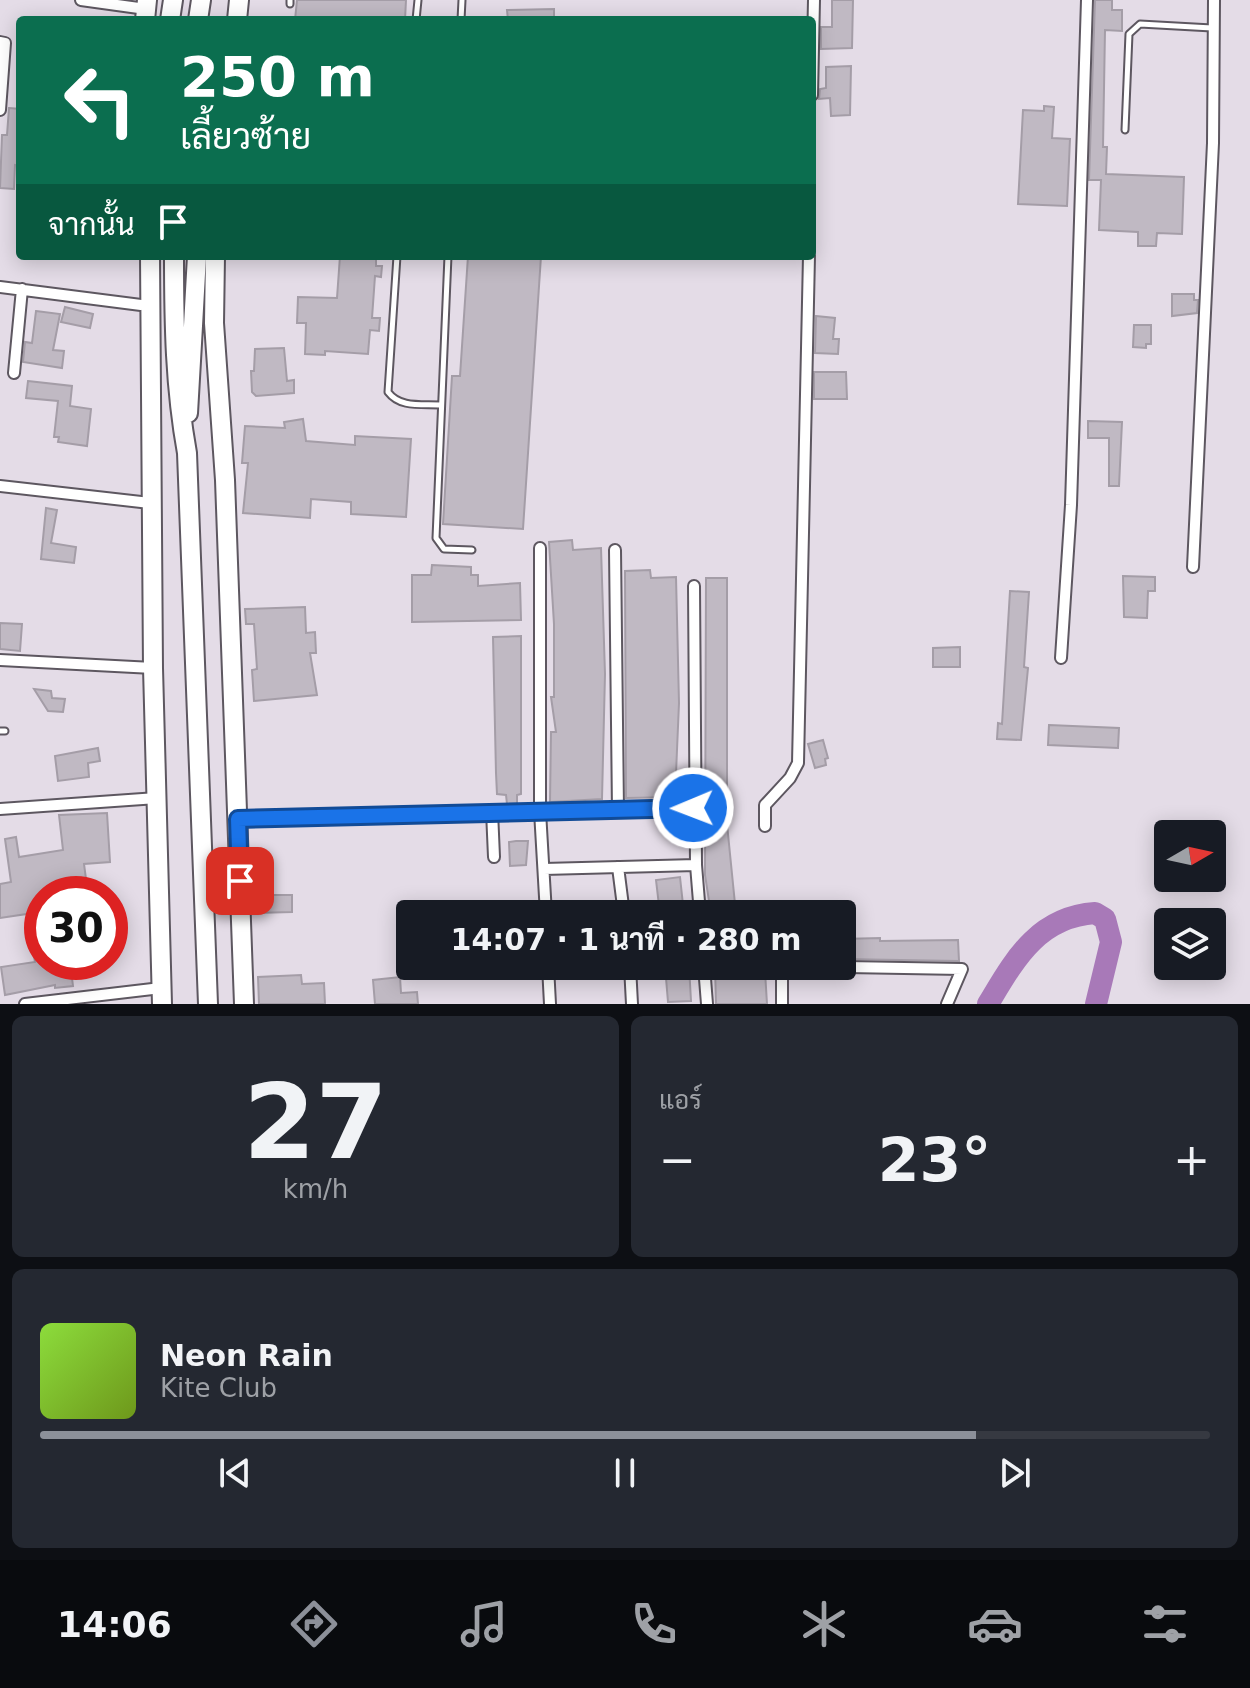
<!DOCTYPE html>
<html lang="th">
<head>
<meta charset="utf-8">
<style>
  :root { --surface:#171b24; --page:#242831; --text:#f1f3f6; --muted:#9ea1a6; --line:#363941; --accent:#8c9099 }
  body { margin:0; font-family:"DejaVu Sans",Sarabun,sans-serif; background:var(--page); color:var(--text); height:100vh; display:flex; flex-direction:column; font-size:30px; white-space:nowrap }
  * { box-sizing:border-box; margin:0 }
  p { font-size:26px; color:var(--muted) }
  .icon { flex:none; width:44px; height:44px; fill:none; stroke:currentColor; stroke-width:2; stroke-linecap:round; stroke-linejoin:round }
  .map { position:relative; height:1004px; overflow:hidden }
  .side { display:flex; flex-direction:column; gap:12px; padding:12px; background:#0d0f14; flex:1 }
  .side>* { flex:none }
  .guide { position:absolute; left:16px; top:16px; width:800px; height:244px; border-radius:8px; box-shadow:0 4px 20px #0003; background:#0b6e4f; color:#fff; overflow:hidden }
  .needle { width:52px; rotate:81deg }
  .controls { position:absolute; left:1154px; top:820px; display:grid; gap:16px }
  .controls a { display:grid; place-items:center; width:72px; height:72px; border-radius:8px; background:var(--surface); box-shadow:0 4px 20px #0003; font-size:40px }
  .speed { position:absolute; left:24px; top:876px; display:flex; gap:16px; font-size:40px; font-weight:700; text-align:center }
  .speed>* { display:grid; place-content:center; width:104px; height:104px; border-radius:50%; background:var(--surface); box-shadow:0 4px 20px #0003; line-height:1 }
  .speed .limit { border:12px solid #d22; background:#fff; color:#111 }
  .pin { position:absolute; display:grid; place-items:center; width:68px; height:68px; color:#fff; margin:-34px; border-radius:16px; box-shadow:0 4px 12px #0006 }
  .me { position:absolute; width:88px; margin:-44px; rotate:269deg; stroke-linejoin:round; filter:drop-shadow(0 0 6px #0008) }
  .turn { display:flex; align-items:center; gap:28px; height:168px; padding:0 32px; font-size:36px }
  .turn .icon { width:104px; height:104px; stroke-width:2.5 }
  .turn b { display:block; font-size:56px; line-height:68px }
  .then { display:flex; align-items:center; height:76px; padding:0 32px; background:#0003; gap:16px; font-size:30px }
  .big { font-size:60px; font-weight:700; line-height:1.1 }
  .side .card { flex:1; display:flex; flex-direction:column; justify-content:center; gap:12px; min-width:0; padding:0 28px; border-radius:12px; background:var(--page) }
  .side .dial { align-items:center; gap:0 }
  .dial b { font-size:104px; line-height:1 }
  .song { display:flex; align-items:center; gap:24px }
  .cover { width:96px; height:96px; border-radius:12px; background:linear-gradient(135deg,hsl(90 70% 55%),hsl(80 70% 35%)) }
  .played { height:8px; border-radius:4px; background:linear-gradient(90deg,var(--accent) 80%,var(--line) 80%) }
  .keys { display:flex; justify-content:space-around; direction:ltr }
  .heat { display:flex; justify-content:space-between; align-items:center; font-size:44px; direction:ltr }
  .side .tiles { flex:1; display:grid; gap:12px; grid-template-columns:1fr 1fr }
  .card:last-child { grid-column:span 2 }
  .trip { position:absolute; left:396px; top:900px; width:460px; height:80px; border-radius:8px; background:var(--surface); box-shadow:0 4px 20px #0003; font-weight:700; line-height:80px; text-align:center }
  .dock { display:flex; height:128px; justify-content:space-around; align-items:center; background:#090b0e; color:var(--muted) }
  .dock .icon { width:56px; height:56px }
  .dock .active { color:var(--accent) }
  .dock b { font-size:36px; color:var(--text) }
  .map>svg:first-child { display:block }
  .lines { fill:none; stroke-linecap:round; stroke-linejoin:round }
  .river { stroke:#a879b8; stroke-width:22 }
  .building { fill:#c0b9c3; stroke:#a49da7; stroke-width:2 }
  .lane-casing { stroke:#5d5760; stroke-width:9 }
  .street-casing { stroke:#5d5760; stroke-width:14 }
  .highway-casing { stroke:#5d5760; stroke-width:22 }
  .lane { stroke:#fff; stroke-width:5 }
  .street { stroke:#fff; stroke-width:10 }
  .highway { stroke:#fff; stroke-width:18 }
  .route-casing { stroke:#114b97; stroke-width:20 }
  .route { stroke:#1a73e8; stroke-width:14 }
</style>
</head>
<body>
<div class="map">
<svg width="1250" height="1004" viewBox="0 0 1250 1004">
  <rect width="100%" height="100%" fill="#e4dce7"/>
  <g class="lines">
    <!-- river -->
    <path class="river" d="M 988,1004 C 1014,961 1037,917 1095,913 L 1105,919 L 1111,942 L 1096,1004"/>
  </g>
  <!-- building -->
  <path class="building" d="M 297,0 L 406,0 L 405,20 L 295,20 Z
    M 832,0 L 853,0 L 852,48 L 821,49 L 821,27 L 832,27 Z
    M 1095,0 L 1112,0 L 1112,10 L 1122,10 L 1122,31 L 1105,30 L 1103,147 L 1107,147 L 1106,174 L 1184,177 L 1182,234 L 1157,233 L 1156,246 L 1138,246 L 1138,232 L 1099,230 L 1101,180 L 1089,180 Z
    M 554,9 L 554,20 L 508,20 L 507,10 Z
    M 851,66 L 850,115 L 831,116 L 830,98 L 819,99 L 820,89 L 826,88 L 826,67 Z
    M 1044,106 L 1054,107 L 1052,138 L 1070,139 L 1067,206 L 1018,204 L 1023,110 L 1044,111 Z
    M 9,108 L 20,109 L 20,166 L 15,165 L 14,189 L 0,188 L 2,135 L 7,135 Z
    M 340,256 L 376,256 L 376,266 L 382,266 L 381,277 L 375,276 L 372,318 L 380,318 L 379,331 L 370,330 L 368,354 L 325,351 L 325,355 L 305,354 L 306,323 L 297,323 L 298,297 L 337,298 Z
    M 468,256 L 541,256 L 523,529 L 443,524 L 452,376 L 460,376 Z
    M 1172,294 L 1194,294 L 1194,300 L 1198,300 L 1197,313 L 1172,316 Z
    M 65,307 L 93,314 L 90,328 L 61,322 Z
    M 36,311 L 60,314 L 53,350 L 64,351 L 62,368 L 23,362 L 25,342 L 32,343 Z
    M 816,316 L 835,318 L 833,339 L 839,339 L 838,354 L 815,353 Z
    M 1134,325 L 1151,325 L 1151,344 L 1146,344 L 1146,348 L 1133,347 Z
    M 284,348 L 287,381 L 294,380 L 294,393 L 256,396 L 252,392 L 251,371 L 254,371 L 255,349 Z
    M 814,372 L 846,372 L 847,399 L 814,399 Z
    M 28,381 L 72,386 L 70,406 L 91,409 L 87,446 L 58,442 L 59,437 L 54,437 L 58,401 L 26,398 Z
    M 303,419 L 306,441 L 355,445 L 355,436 L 411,439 L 406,517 L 351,514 L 351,502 L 311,499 L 310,518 L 243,513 L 248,463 L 242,463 L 245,426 L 285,428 L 284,422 Z
    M 1088,421 L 1122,422 L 1119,486 L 1109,486 L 1109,438 L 1088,438 Z
    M 46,508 L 57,510 L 51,543 L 76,547 L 74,563 L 41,559 Z
    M 572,540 L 573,550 L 601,548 L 605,674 L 602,799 L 550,802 L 551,732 L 556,732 L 551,697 L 554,697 L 554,624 L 549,542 Z
    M 432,565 L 471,567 L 471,575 L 478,575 L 478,586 L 520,583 L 521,620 L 412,622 L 412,575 L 431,575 Z
    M 650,570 L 651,578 L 676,577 L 679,703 L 675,797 L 626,798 L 625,571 Z
    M 1123,576 L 1155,577 L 1155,591 L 1148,591 L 1147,618 L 1124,617 Z
    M 706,578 L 727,578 L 727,824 L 736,914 L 711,914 L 705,875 Z
    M 1010,591 L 1029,592 L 1024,667 L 1028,668 L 1021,740 L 997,739 L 998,723 L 1002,724 Z
    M 305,607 L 306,633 L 315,632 L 316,653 L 310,653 L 317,695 L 254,701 L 252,670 L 257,669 L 254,624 L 246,624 L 245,609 Z
    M 0,623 L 22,624 L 20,651 L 0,649 Z
    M 521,636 L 521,794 L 517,795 L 517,804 L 507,804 L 506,795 L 497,794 L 496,773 L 493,637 Z
    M 960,647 L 960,667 L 933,667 L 933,648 Z
    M 34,689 L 51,691 L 52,698 L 65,699 L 63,712 L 48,711 Z
    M 1049,725 L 1119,728 L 1118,748 L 1048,745 Z
    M 823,740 L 828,758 L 825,759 L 826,765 L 815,768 L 808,744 Z
    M 98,748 L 100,761 L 88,763 L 89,777 L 58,781 L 55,756 Z
    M 107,813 L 110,862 L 84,864 L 88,894 L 42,894 L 42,962 L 70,962 L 73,986 L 55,988 L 55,985 L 5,995 L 1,967 L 35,962 L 27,914 L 0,918 L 0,884 L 11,882 L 5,839 L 16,837 L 19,857 L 63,850 L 59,815 Z
    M 516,841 L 528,841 L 526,865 L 510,866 L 509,842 Z
    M 680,877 L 684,914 L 660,914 L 656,880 Z
    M 271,886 L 271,895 L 292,895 L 292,912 L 253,913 L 256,887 Z
    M 880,938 L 880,941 L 958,940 L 959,961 L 842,959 L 842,939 Z
    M 665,966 L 689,966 L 691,1001 L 668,1002 Z
    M 738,966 L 739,970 L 765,971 L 767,1004 L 716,1004 L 715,967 Z
    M 301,975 L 302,984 L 324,983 L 325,1004 L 259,1004 L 258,977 Z
    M 400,977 L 401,993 L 417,992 L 418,1004 L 375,1004 L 373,980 Z"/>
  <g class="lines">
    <!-- lane casing -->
    <g class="lane-casing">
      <path id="lane" d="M 290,4 L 290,0
        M 416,20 L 418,0
        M 461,20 L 462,0
        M 1125,130 L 1129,34 L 1140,24 L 1212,28
        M 397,256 L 388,392 C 400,408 421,404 440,405
        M 448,256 L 436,538 L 444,549 L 472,550
        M 0,731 L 5,731"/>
    </g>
    <!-- street casing -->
    <g class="street-casing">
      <path id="street" d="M 81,0 L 146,9
        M 0,42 L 5,43 L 0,110
        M 812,95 L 814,0
        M 0,287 L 141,305
        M 14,373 L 22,289
        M 0,486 L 150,503
        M 615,550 L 618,810
        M 1193,567 L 1213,143 L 1214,0
        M 1061,658 L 1071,505 L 1087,0
        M 0,660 L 153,668
        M 0,809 L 157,798
        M 492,811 L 494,857
        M 238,819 L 540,811 L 540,548
        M 765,826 L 765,805 L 790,778 L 798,763 L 809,256
        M 696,865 L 700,914
        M 618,867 L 624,914
        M 544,869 L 696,865 L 694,586
        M 546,914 L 540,811 L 693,808
        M 548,966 L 550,1004
        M 630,966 L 632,1004
        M 704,966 L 707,1004
        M 782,966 L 782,1004
        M 788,966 L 962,969 L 947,1004
        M 25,1004 L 161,988"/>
    </g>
    <!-- highway casing -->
    <g class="highway-casing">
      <path id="highway" d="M 145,20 L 147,0
        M 170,20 L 173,0
        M 198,20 L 201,0
        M 237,20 L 239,0
        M 150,256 L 153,668 L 162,1004
        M 174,256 C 174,323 175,387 187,453 L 208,1004
        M 215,256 L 214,323 L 225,480 L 244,1004
        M 188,413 L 197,256"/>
    </g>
    <!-- lane -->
    <use href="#lane" class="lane"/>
    <!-- street -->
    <use href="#street" class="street"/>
    <!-- highway -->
    <use href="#highway" class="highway"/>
  </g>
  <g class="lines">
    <!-- route casing -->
    <g class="route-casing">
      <path id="route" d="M 240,881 L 238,819 L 693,808"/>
    </g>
    <!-- route -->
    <use href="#route" class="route"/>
  </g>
</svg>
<div class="controls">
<a><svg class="needle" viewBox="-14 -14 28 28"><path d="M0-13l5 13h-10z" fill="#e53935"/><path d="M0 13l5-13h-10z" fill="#9ea1a6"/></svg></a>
<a><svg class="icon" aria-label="layers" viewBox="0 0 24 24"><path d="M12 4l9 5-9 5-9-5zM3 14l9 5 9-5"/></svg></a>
</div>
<div class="speed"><div class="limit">30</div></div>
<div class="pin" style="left:240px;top:881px;background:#d93025"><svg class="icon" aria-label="arrive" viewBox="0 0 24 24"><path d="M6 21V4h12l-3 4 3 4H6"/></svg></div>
<svg class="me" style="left:693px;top:808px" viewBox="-20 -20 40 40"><circle r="17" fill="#1a73e8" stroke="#fff" stroke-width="3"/><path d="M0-11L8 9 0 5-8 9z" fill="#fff"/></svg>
<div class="trip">14:07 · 1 นาที · 280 m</div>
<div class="guide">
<div class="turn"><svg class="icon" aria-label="left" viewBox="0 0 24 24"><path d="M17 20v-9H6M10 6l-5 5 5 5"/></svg><div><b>250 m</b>เลี้ยวซ้าย</div></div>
<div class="then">จากนั้น<svg class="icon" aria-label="arrive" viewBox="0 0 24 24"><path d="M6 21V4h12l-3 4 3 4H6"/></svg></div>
</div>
</div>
<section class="side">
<div class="tiles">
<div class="card dial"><b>27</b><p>km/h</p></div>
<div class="card"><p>แอร์</p>
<div class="heat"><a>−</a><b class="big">23°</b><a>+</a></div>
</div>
<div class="card">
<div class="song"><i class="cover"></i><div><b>Neon Rain</b><p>Kite Club</p></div></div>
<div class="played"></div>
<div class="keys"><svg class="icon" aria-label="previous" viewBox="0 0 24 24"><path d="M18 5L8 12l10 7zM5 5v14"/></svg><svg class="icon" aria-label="pause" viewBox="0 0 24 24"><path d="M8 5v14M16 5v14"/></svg><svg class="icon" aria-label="next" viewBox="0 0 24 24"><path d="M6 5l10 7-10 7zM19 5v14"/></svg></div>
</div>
</div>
</section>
<nav class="dock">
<b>14:06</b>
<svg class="icon active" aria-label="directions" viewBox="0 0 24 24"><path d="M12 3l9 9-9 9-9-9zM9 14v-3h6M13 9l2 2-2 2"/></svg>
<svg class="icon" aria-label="music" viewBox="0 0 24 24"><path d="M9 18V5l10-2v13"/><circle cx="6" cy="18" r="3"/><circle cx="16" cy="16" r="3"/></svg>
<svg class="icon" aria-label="phone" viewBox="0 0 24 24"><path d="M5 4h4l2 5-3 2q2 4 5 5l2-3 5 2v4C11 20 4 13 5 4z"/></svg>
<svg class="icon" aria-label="climate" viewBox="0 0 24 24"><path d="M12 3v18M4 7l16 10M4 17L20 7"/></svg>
<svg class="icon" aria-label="car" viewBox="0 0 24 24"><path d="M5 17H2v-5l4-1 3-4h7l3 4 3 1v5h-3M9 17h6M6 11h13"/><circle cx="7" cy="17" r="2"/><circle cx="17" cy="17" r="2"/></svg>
<svg class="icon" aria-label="filters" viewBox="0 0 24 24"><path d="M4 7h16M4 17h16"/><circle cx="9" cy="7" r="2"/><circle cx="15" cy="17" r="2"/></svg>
</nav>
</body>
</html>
